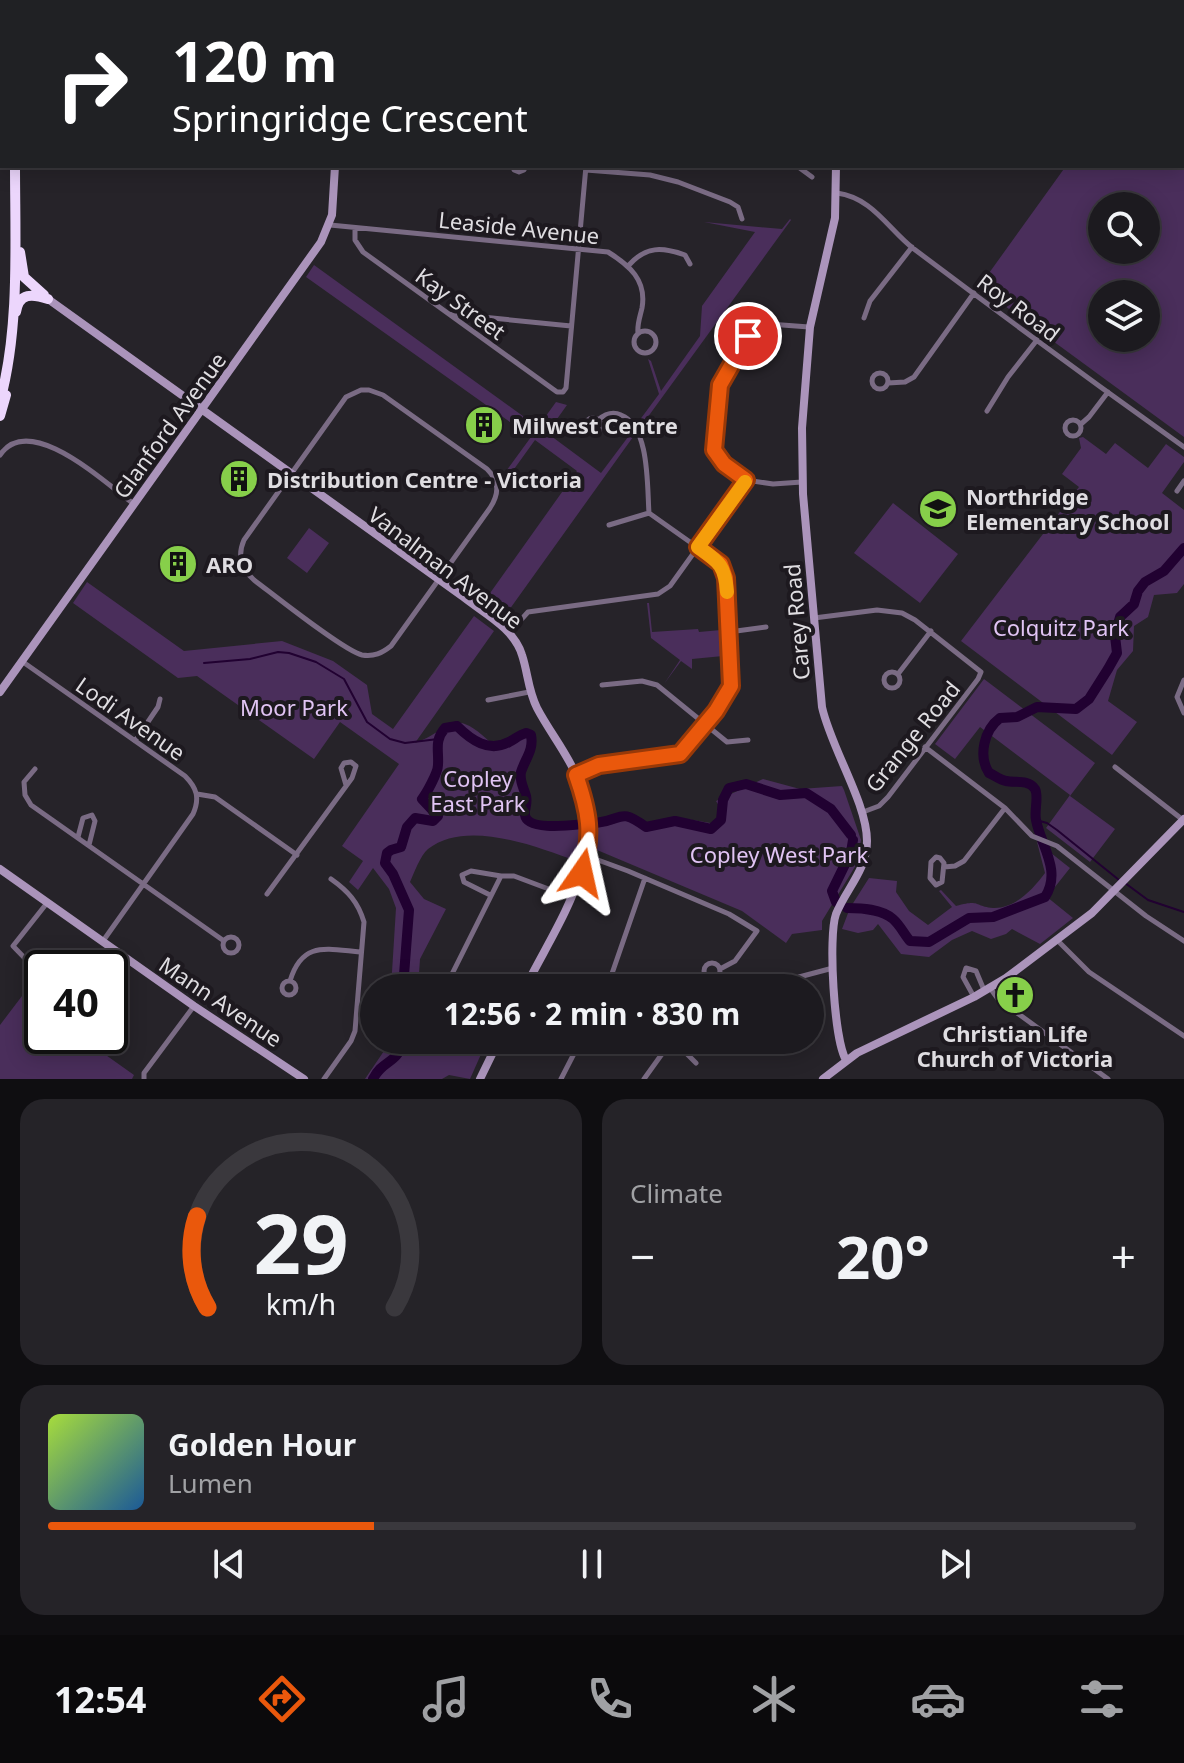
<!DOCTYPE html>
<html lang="en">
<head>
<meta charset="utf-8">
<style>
  :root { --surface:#1c1a1f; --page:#252328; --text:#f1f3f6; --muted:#a0a1a4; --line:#3a383d; --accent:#ea580c }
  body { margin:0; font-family:"Noto Sans",sans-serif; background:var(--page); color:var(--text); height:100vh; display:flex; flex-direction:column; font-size:30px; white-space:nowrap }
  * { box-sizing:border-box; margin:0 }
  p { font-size:26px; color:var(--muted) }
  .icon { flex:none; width:44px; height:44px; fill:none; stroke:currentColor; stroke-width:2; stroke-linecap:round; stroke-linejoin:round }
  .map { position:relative; height:1079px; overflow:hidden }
  .side { display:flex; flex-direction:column; gap:20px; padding:20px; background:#0f0e11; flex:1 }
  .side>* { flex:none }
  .top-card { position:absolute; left:0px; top:0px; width:1184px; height:168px; box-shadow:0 4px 20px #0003,0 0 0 2px var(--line); background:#202124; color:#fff; overflow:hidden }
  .fabs { position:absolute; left:1088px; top:192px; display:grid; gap:16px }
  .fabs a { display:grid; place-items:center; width:72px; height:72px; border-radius:50%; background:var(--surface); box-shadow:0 4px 20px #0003,0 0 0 2px var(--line); font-size:40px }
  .speed { position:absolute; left:24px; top:950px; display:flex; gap:16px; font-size:40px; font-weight:700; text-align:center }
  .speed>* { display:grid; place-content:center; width:104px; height:104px; border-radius:50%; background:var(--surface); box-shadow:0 4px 20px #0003,0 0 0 2px var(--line); line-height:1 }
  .speed .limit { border:4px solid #111; border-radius:12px; background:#fff; color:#111 }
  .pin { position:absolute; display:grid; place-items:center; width:68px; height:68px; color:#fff; margin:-34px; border:4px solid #fff; border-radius:50%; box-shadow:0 2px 8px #0007 }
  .me { position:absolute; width:88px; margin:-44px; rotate:11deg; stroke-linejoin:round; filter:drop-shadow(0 0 6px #0008) }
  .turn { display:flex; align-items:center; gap:28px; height:168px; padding:0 40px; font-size:36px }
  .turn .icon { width:104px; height:104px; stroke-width:2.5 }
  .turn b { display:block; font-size:56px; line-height:68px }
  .big { font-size:60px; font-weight:700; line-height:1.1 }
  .side .tile { flex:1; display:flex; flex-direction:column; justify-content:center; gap:12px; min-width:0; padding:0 28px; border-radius:24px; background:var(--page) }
  .side .dial { align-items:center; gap:0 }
  .dial svg { height:208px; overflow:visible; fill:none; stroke:var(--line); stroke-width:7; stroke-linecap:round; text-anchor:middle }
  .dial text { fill:var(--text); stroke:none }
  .song { display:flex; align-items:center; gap:24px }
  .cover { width:96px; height:96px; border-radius:12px; background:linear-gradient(135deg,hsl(80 70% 55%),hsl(210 70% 35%)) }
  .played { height:8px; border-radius:4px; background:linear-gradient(90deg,var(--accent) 30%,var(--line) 30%) }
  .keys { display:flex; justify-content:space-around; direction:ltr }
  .heat { display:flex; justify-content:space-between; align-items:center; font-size:44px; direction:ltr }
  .side .tiles { flex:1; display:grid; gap:20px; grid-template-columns:1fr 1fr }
  .tile:last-child { grid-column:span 2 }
  .trip { position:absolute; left:360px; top:974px; width:464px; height:80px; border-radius:40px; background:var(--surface); box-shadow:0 4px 20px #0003,0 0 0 2px var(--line); font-weight:700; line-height:80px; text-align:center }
  .dock { display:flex; height:128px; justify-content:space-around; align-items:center; background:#0b0a0c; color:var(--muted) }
  .dock .icon { width:56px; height:56px }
  .dock .current { color:var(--accent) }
  .dock b { font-size:36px; color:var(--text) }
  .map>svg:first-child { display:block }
  .green { fill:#4a2e5b; fill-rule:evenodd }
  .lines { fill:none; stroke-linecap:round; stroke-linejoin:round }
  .stream { stroke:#210131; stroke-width:2 }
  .river { stroke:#210131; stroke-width:10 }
  .street { stroke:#7a6b84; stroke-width:5 }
  .secondary { stroke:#ab94bb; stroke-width:8 }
  .highway { stroke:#ecd6fc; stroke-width:10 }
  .route-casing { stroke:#983908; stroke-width:20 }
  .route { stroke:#ea580c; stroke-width:14 }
  .slow { stroke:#f59e0b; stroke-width:14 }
  .labels { text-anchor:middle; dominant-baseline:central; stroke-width:8; stroke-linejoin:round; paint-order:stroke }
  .street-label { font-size:22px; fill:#dfdde1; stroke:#1d191f }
  .poi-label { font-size:22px; font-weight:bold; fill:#dfdde1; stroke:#1d191f; text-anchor:start }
  .park-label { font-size:22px; fill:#e1c4f4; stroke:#1d191f }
</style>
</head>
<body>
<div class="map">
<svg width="1184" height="1079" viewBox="0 0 1184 1079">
  <rect width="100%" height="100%" fill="#262329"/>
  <!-- green -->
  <path class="green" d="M 1182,91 L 1184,91 L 1184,437 L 979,287 L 1066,166 L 1182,166 ZM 1102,206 L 1146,206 L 1146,250 L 1102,250 ZM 1102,294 L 1146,294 L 1146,338 L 1102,338 Z
    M 790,219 L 791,220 L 642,425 L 639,421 L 659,394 L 648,359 L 651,361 L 661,391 L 700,336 L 702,306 L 755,232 L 704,222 L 782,229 Z
    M 314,265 L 538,427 L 556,402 L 567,405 L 547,433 L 601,473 L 631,433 L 633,437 L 504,617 L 483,603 L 577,471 L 535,440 L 504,483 L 501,478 L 531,437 L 306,277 Z
    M 1083,437 L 1106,454 L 1115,443 L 1148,468 L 1166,444 L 1184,457 L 1184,462 L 1162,493 L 1184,510 L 1184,584 L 1177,593 L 1154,595 L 1148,617 L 1134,626 L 1133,651 L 1117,670 L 1108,701 L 1137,722 L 1112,755 L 961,641 L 1079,487 L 1062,474 L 1081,448 L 1079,438 Z
    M 893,503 L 958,554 L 920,603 L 854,553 Z
    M 309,528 L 329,543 L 307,573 L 287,558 Z
    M 87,582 L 184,651 L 282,641 L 333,661 L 367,685 L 372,714 L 393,729 L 474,616 L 494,631 L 415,743 C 452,730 451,705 491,743 L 524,735 L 531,744 C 527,757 519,768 519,781 C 519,792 524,801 524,813 L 530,820 L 556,826 L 581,821 L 581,838 L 576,861 C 535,846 466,819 428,849 C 420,856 414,873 410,882 L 424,899 L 446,909 L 420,959 L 418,988 L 391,988 L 396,908 L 389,889 L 373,868 L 358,890 L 349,882 L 363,861 L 342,846 L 399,764 L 340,722 L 314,759 L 197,676 L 178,678 L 73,603 Z
    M 647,603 L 649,603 L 652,632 L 698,629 L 699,632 L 721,630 L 723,656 L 692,659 L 692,669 L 681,661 L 664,684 L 680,660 L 651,638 Z
    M 984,679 L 1095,763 L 1070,796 L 1115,829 L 1090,862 L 1046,828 L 1070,795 L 980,727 L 955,759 L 935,744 Z
    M 763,779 L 800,789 L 842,786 L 844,790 L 861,840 L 856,865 L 822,921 L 822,930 L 792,934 L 786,943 L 742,911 L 597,850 L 598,825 L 613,824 L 626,817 L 645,828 L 658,821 L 681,818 L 716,824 L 721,809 L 716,801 Z
    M 1037,842 L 1070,868 L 1047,897 L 1073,918 L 1040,944 L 1012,929 L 1006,934 L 991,939 L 972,931 L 952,940 L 929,957 L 901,954 L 878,924 L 873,930 L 858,933 L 842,929 L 850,908 L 869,878 L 897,881 L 896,892 L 909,911 L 928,925 L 952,907 L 939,891 L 941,890 L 956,906 C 981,899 973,906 993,908 C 1015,909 1033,889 1045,873 Z
    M 22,996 L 42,1010 L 42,1036 L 79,1036 L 134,1075 L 132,1079 L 0,1079 L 0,1025 Z
    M 386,1040 L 467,1040 L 479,1047 L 482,1052 L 470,1079 L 449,1075 L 442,1079 L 365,1079 L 386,1048 Z"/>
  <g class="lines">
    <!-- stream -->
    <path class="stream" d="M 204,663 L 250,659 L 278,652 L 289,653 L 316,662 L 344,679 L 367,722 L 390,739 L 405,743 L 438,739
      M 1036,820 L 1047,823 L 1057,830 L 1119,880
      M 1125,883 L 1148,900 L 1184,912"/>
    <!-- river -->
    <path class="river" d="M 596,823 C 624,820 618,807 646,827 L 675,821 L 711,829 L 721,820 L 723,800 L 729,788 L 746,784 L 780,795 L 806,793 L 831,809 L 851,835
      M 836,902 L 832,891 L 851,852 L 853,840
      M 847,908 C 862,908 881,909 893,919 C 900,925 904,934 910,941 L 929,942 L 969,918 L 993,917 L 1045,897 C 1062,871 1041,846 1036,820 C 1034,811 1039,796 1035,789 C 1028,779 1015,783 1006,781 C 1000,780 994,775 989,773 C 978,756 984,730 1000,718 L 1017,717 L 1037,707 L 1076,709 L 1089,699 L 1108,669 L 1117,653 L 1115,636 L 1118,624 L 1120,617 L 1134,604 L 1138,591 L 1145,582 L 1164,571 L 1184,548
      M 403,988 L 409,910 L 393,874 L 385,863 L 387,853 L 391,850 L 401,847 L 407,827 L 415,818 L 433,821 L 438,816 L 422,799 C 426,794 438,773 438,765 C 439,750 434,741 445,728 L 457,726 C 471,740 489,753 509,742 C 515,739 519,735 526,733 L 531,735 C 534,750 525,759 521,772 C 519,781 524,788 526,796 C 528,804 524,809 525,815 C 527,831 572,825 584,824
      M 373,1079 C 383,1059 397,1065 404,1040"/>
    <!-- street -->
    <path class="street" d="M 561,0 L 566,2
      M 94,2 L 94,0
      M 165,2 L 165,0
      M 513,2 L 513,0
      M 600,2 L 600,0
      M 513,166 L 514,170 L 519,172 L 524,170 L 526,166
      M 797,166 L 812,177
      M 586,170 L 650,175 L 678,182 L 730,202 L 738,207 L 742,219
      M 837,193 C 873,198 888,229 914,249 C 1003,316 1093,382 1184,447
      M 330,225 L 608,252 C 629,265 647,280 642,308 C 640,317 637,324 638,333
      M 355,228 L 355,240 L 363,252 L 557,392 L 563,392 L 566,388 L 586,166
      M 629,265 C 646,246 662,247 685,255 L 690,264
      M 452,314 L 571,326
      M 864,318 L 870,301 L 912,247
      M634 342a11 11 0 1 1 22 0a11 11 0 1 1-22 0Z
      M872 381a8 8 0 1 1 16 0a8 8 0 1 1-16 0Z
      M 888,383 L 905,382 L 914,377 L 974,293
      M 361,390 L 369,390 L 383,395 L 487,469 C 500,482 499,494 490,508 L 391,646 C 382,653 374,657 362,655 C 344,651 274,595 254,580 C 241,568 237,556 244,540 L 346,397 Z
      M 987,411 L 1008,377 L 1037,340
      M585 426a8 8 0 1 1 16 0a8 8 0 1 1-16 0Z
      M1065 428a8 8 0 1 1 16 0a8 8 0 1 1-16 0Z
      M 598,420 C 605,414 612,411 621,415 C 650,426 647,487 649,513
      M 1081,424 L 1089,417 L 1108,392
      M 0,455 C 30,411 106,484 134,504
      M 746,480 L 724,464 L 714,450 L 720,385 L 748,336 L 769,324 L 809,327
      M 1177,491 L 1184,481
      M 609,525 L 649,513
      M 814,618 L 877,610 L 902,613 L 915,620 L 981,672 L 978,679 L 888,797 L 879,806 L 863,812
      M 729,632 L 766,627
      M 509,633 L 528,612 L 658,594 L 670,586 L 746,480 L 773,484 L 802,482
      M 23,662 L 185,776 C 197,788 200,798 193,814 L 103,941
      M884 680a8 8 0 1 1 16 0a8 8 0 1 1-16 0Z
      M 898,674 L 931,631
      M 1184,680 L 1177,697 L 1184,713
      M 602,685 L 642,681 L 657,685 L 727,742 L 748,740
      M 488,700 L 529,692
      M 135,741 L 158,707 L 160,699
      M 925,747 L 1005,808 L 1032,836 L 1057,846 L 1146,916 L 1184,941
      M 1115,767 L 1183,820
      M 35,769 L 24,782 L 25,795 L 31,805 L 224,941
      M 576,775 L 599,765 L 680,754 L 726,697 L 731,686 L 726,578 L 721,564 L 649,513
      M 197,794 L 215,797 L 297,855
      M 78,837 L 83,818 L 92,815 L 95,821 L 89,845
      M 587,856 L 628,871 L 729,914 L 757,931 L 735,961 L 720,969
      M 936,857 L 940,858 L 944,863 L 942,882 L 936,885 L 930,878 L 931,862 Z
      M 944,867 L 955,866 L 964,861 L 1005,808
      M 267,894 L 352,778 L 356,766 L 351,762 L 344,763 L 341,768 L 346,785
      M 490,895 L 464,882 L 462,875 L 471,871 L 501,876
      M223 945a8 8 0 1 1 16 0a8 8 0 1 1-16 0Z
      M 1057,940 L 1089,972 L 1184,1036
      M704 971a8 8 0 1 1 16 0a8 8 0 1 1-16 0Z
      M 42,976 L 13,946 L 47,903
      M 290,981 C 302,941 326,949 360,952
      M282 988a7 7 0 1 1 14 0a7 7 0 1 1-14 0Z
      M 445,988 L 501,876 L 514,876 L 570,897
      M 607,988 L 645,878
      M 786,988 L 799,977 L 833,968
      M 990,988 L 998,999 L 1108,1079
      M 974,997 L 963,977 L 966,968 L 976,971 L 984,990
      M 81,1036 L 89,1036
      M 481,1040 L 495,1047
      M 673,1040 L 696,1063
      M 144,1079 L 144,1073 L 194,1006
      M 324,1079 L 351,1041 L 355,1031 L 364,922 C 358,902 348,891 331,879
      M 561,1079 L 581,1040
      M 644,1079 L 672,1040"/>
    <!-- secondary -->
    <path class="secondary" d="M 351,2 L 352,0
      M 827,2 L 827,0
      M 836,166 L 835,218 L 810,327 L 802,428 L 803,494 L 822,707 C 831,748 867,803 867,841 C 867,870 846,889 836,914 C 828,936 834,1040 846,1060
      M 48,299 L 462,596 C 483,613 514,628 522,655 C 528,673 528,690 537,708 C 549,731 567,753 577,777 C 610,854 559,920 525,988
      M 0,692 L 321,242 L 332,215 L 335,166
      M 0,869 L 194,1006 L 304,1079
      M 480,1079 L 499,1040
      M 823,1079 L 857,1053 L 974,997 L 1006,978 L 1092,913 L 1184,819"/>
    <!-- highway -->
    <path class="highway" d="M 13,0 L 13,2
      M 20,252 L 24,277 L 44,295
      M 16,312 C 19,292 33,294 48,299
      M 0,401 C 20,328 15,241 15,166
      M 0,416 L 6,395"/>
  </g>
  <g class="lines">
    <!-- route casing -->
    <g class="route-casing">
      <path id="route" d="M 582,873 C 593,834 589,812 576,775 L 599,765 L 680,754 L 716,711 L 731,686 L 726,578 L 721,564 L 698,547 L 746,480 L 724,464 L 714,450 L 720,385 L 748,336"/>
    </g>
    <!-- route -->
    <use href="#route" class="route"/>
    <!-- slow -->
    <path class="slow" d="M 727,592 C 725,565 719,562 698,547 L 745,482"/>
  </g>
  <!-- icons -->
  <defs>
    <g id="building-disc" transform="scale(2)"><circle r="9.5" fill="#87cf4a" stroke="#1d191f"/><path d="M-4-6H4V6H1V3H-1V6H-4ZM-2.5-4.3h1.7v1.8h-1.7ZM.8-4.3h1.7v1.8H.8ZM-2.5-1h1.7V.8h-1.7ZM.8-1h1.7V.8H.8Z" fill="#111"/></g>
    <g id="school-disc" transform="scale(2)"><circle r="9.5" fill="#87cf4a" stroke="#1d191f"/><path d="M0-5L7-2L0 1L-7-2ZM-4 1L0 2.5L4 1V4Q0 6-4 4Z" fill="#111"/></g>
    <g id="church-disc" transform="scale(2)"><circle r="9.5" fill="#87cf4a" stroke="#1d191f"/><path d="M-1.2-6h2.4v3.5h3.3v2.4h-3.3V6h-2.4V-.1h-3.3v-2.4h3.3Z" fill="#111"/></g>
  </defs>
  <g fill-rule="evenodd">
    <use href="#building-disc" x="484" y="425"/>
    <use href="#building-disc" x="239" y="479"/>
    <use href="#school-disc" x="938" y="509"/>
    <use href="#building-disc" x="178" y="564"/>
    <use href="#church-disc" x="1015" y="995"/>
  </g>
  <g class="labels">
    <!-- street labels -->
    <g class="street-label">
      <text transform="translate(519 227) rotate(6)">Leaside Avenue</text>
      <text transform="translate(461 303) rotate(36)">Kay Street</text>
      <text transform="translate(1019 307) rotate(37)">Roy Road</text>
      <text transform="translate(169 425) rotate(-54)">Glanford Avenue</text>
      <text transform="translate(446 567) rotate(37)">Vanalman Avenue</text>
      <text transform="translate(796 622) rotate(-95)">Carey Road</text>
      <text transform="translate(131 718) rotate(35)">Lodi Avenue</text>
      <text transform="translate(912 736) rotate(-51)">Grange Road</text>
      <text transform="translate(221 1001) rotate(34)">Mann Avenue</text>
    </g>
    <!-- poi labels -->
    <g class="poi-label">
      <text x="512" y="425">Milwest Centre</text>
      <text x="267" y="479">Distribution Centre - Victoria</text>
      <text x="966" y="496">Northridge<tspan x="966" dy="25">Elementary School</tspan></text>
      <text x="206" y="564">ARO</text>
      <text x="1015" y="1033" text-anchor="middle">Christian Life<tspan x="1015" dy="25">Church of Victoria</tspan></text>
    </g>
    <!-- park labels -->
    <g class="park-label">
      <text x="1061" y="627">Colquitz Park</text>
      <text x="294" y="707">Moor Park</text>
      <text x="478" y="778">Copley<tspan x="478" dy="25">East Park</tspan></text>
      <text x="779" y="854">Copley West Park</text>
    </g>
  </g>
</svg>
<div class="fabs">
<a><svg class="icon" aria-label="search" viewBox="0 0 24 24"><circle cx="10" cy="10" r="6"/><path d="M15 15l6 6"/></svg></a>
<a><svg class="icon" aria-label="layers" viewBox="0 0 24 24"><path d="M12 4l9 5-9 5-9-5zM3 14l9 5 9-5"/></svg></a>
</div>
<div class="speed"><div class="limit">40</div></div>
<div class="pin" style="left:748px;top:336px;background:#d93025"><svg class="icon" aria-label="arrive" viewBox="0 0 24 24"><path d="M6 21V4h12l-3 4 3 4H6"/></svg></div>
<svg class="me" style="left:582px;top:873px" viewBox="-20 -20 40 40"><path d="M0-17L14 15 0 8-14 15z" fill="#ea580c" stroke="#fff" stroke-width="4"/></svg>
<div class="trip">12:56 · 2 min · 830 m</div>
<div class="top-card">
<div class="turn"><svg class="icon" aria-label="right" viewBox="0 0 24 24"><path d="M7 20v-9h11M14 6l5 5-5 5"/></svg><div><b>120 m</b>Springridge Crescent</div></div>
</div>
</div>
<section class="side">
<div class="tiles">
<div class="tile dial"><svg viewBox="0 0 100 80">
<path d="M14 69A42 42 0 1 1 86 69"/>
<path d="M14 69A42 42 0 0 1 10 34" stroke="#ea580c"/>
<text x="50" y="56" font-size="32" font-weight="700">29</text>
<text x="50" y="72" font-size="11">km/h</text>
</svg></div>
<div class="tile"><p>Climate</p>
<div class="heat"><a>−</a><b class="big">20°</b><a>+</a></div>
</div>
<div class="tile">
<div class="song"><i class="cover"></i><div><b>Golden Hour</b><p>Lumen</p></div></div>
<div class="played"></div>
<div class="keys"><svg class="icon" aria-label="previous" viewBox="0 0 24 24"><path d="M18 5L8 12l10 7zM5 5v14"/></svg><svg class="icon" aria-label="pause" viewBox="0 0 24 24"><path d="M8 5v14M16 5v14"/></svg><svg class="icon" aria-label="next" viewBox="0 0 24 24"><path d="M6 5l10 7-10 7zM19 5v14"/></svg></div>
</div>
</div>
</section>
<nav class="dock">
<b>12:54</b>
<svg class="icon current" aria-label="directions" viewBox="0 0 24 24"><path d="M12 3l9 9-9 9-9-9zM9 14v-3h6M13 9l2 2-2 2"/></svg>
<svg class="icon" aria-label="music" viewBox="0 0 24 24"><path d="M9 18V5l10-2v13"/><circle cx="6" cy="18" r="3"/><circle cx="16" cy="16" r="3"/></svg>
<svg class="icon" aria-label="phone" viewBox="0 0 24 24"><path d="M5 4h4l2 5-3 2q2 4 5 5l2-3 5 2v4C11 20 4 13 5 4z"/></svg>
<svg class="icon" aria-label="climate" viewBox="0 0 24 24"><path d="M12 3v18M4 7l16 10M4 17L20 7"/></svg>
<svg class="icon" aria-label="car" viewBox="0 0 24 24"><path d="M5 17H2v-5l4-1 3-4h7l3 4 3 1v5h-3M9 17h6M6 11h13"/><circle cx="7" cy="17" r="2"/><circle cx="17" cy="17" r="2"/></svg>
<svg class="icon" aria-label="filters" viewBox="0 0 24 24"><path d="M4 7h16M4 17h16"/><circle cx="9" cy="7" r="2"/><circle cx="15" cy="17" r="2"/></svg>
</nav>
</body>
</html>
